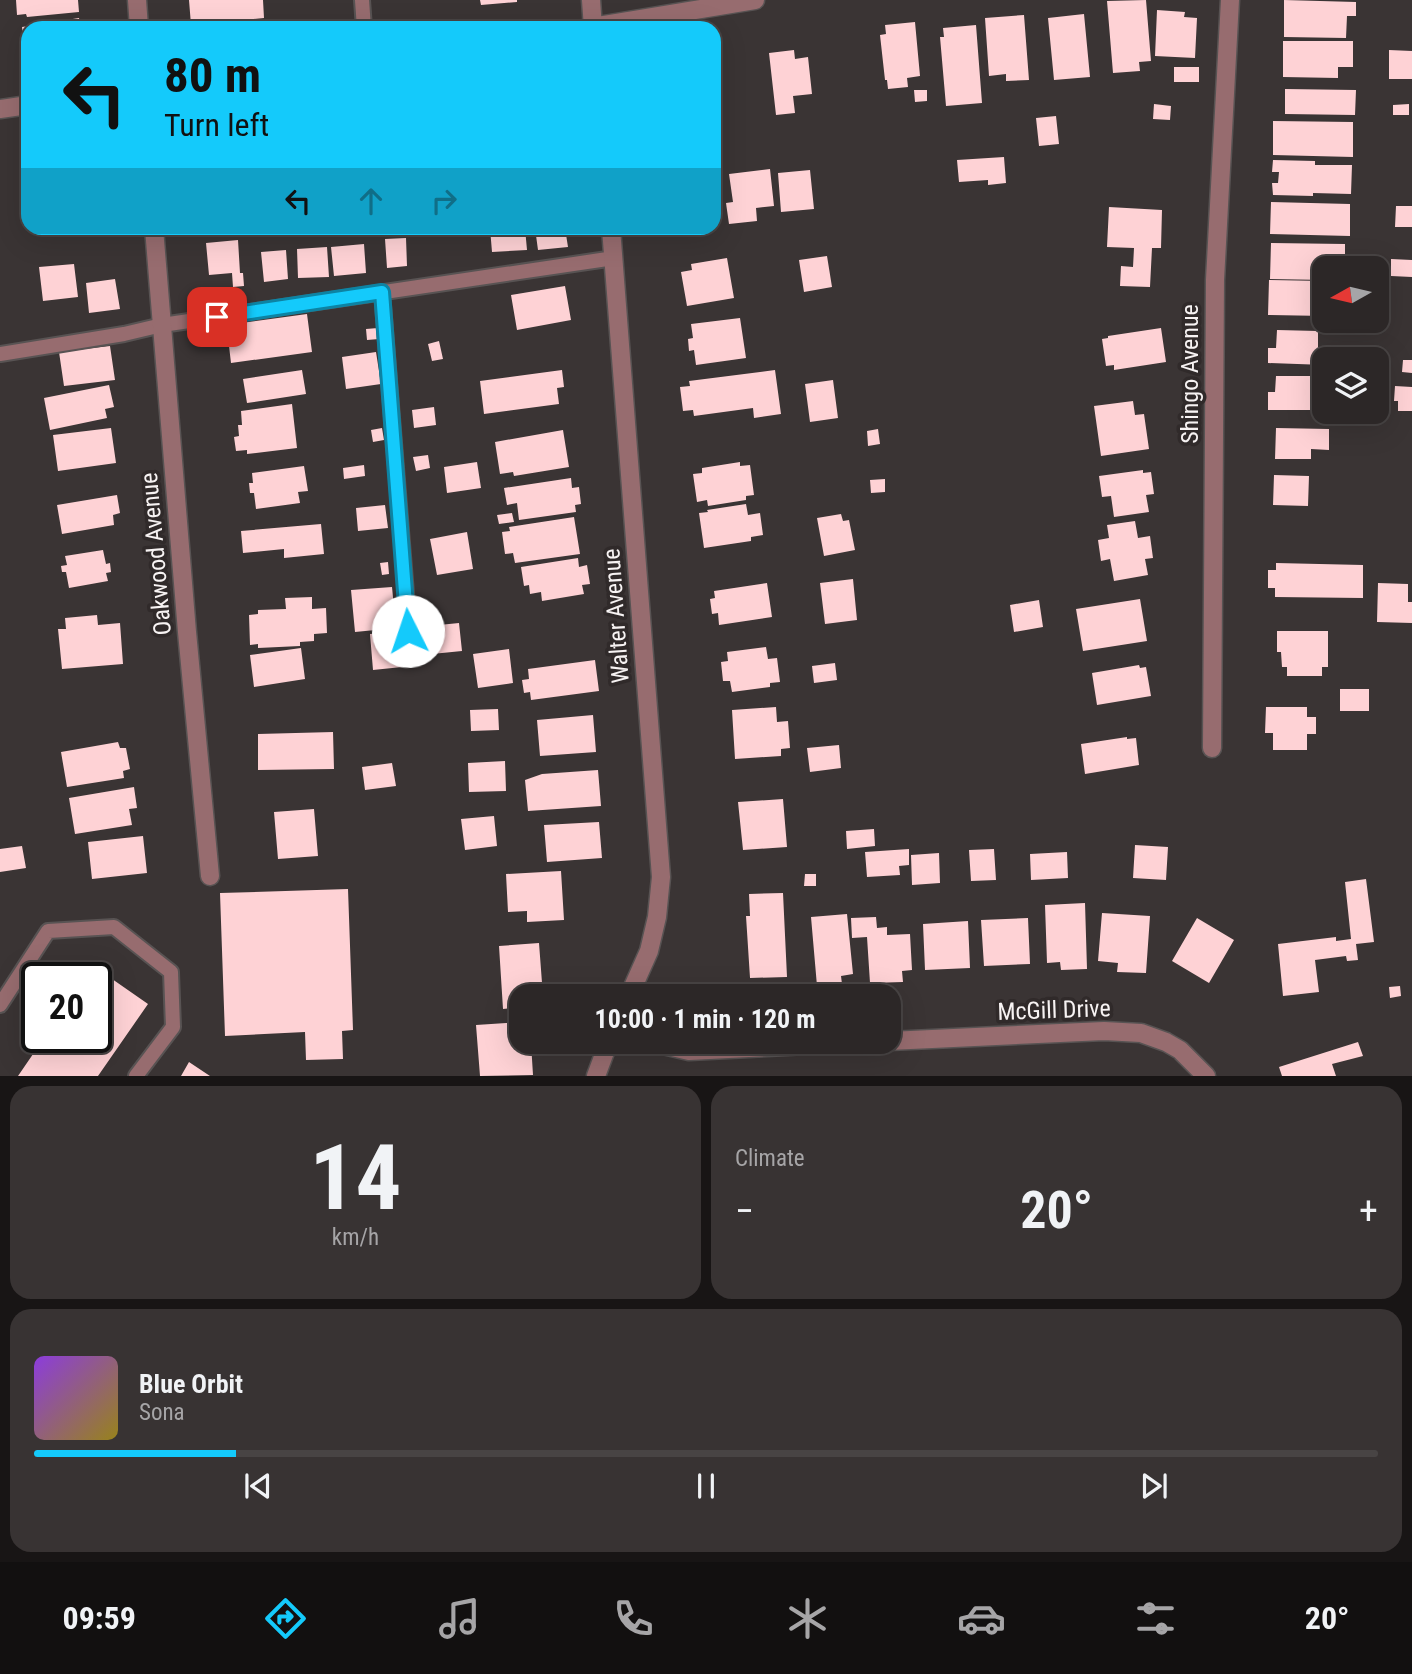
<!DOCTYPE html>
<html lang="en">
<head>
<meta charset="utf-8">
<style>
  :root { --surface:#2c2727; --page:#383333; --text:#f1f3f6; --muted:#a6a5a7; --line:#484444; --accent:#14cafb }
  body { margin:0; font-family:"Roboto Condensed",sans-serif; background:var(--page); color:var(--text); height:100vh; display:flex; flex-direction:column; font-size:26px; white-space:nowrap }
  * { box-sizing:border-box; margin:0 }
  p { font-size:23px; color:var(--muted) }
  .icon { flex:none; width:38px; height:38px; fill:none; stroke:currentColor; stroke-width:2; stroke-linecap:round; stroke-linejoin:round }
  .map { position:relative; height:1076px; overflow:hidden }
  .sheet { display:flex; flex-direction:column; gap:10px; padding:10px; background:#181515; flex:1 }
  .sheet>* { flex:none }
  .guide { position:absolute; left:21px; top:21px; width:700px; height:214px; border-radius:21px; box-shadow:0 7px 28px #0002,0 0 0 2px var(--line); background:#14cafb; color:#111; overflow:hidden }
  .needle { width:46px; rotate:262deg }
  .buttons { position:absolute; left:1312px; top:256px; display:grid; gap:14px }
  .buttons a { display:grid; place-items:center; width:77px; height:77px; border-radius:14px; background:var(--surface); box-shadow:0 7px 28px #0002,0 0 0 2px var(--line); font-size:35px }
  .speed { position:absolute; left:21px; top:962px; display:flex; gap:14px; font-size:35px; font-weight:700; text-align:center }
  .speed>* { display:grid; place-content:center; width:91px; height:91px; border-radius:50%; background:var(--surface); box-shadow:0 7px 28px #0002,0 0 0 2px var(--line); line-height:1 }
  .speed .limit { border:4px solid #111; border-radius:10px; background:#fff; color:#111 }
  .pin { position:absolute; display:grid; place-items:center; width:60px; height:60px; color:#fff; margin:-30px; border-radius:14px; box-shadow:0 4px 10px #0006 }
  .me { position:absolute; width:77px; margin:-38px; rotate:356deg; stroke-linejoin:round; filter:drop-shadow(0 0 5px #0008) }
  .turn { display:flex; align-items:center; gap:24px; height:147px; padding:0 28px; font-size:32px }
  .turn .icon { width:91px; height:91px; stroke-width:2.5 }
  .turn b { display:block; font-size:49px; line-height:60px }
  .lanes { display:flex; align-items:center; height:66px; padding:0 28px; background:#0003; justify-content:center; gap:35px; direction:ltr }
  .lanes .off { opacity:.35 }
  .big { font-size:52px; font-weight:700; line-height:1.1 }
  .sheet .tile { flex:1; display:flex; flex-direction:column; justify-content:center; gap:10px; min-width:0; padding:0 24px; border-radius:21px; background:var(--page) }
  .sheet .dial { align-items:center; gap:0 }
  .dial b { font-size:91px; line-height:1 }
  .song { display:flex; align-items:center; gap:21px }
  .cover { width:84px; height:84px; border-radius:10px; background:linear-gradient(135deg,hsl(270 70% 55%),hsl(50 70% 35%)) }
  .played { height:7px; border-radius:4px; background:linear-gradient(90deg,var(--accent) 15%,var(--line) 15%) }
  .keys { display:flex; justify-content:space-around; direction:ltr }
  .heat { display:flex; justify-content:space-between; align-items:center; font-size:38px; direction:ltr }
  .sheet .tiles { flex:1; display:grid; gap:10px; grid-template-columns:1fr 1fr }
  .tile:last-child { grid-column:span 2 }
  .trip { position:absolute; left:509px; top:984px; width:392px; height:70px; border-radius:21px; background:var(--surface); box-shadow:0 7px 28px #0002,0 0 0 2px var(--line); font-weight:700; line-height:70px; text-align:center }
  .dock { display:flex; height:112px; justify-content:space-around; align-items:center; background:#121010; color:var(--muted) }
  .dock .icon { width:49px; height:49px }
  .dock .selected { color:var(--accent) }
  .dock b { font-size:32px; color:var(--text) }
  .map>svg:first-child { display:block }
  .building { fill:#fed2d5 }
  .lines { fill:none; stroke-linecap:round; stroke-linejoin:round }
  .lane-casing { stroke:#585353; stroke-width:18 }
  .street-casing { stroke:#585353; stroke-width:21 }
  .lane { stroke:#976c6f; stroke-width:14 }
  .street { stroke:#976c6f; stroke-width:18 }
  .route-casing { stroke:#0d83a3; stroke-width:18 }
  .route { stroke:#14cafb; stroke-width:12 }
  .labels { text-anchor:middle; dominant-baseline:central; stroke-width:7; stroke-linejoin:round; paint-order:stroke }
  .street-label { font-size:24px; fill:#f7f3f3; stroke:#302a2a }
</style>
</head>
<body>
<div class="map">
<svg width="1412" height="1076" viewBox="0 0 1412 1076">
  <rect width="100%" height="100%" fill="#3a3434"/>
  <!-- building -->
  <path class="building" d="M 16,0 L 78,0 L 79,12 L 27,17 L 26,14 L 17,15 Z
    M 189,0 L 263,0 L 264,18 L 191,25 Z
    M 480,0 L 517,0 L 517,2 L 481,5 Z
    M 1146,0 L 1151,61 L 1139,62 L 1140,71 L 1113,73 L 1107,1 Z
    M 1284,0 L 1356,2 L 1356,16 L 1347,16 L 1346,38 L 1284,37 Z
    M 1157,10 L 1185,12 L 1184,17 L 1197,18 L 1195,58 L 1155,56 Z
    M 1084,14 L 1090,77 L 1054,80 L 1048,18 Z
    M 1024,15 L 1029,80 L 1006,81 L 1006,74 L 989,76 L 985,18 Z
    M 79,18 L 81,28 L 28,28 L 26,57 L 22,27 Z
    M 915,22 L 920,76 L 907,78 L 908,87 L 888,89 L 887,80 L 885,80 L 880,35 L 886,34 L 885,25 Z
    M 976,25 L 982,103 L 946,106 L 940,37 L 944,37 L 943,28 Z
    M 1283,41 L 1353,41 L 1353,67 L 1338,67 L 1338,78 L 1283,77 Z
    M 794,50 L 795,59 L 808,57 L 812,94 L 793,96 L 795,113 L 776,115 L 769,53 Z
    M 1389,50 L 1412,51 L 1412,79 L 1389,79 Z
    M 1174,67 L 1199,67 L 1199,82 L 1174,82 Z
    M 1285,89 L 1356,90 L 1355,115 L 1285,114 Z
    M 914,90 L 927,90 L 927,101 L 915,102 Z
    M 1154,104 L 1171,106 L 1170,120 L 1153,119 Z
    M 1409,104 L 1409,115 L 1393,115 L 1393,105 Z
    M 1056,116 L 1059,144 L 1039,146 L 1036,118 Z
    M 1273,121 L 1353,122 L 1353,157 L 1273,155 Z
    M 1004,157 L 1006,183 L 988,185 L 988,180 L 959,182 L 957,160 Z
    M 1273,160 L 1315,161 L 1315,165 L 1352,165 L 1351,194 L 1313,193 L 1313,196 L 1273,195 L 1272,183 L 1278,183 L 1279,172 L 1272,172 Z
    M 770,169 L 774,206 L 756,208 L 757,221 L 729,224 L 726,203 L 733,202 L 729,174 Z
    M 810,170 L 814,209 L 781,212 L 778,173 Z
    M 1271,202 L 1350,204 L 1350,236 L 1270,234 Z
    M 1396,206 L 1412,206 L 1412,227 L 1395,227 Z
    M 1109,207 L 1162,210 L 1161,248 L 1152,248 L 1150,287 L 1120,286 L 1121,266 L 1133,267 L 1134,248 L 1107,247 Z
    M 490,228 L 525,228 L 527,250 L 492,252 Z
    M 535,228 L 565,228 L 568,247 L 538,250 Z
    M 660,228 L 678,228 L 678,229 L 660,231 Z
    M 406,238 L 407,266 L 387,268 L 385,239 Z
    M 238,240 L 240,273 L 243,273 L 244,286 L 233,287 L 232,273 L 209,275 L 206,243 Z
    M 1271,243 L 1345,244 L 1345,268 L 1325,268 L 1325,280 L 1270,279 Z
    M 364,244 L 366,273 L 334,276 L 331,247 Z
    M 327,247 L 329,277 L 298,278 L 297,249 Z
    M 286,250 L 288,279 L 264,282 L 261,252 Z
    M 827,256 L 832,287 L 804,292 L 799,260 Z
    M 727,258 L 734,298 L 687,306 L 681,272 L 692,270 L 691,264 Z
    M 1391,259 L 1412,260 L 1412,277 L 1391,276 Z
    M 74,264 L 78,297 L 43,301 L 39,267 Z
    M 115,279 L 120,309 L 89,313 L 86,283 Z
    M 1269,280 L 1325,281 L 1325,316 L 1268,315 Z
    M 565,286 L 571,320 L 517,330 L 511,295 Z
    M 307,314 L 312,352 L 231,363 L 229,346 L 237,345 L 234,324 Z
    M 740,318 L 746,358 L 696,365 L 694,350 L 689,351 L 688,339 L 693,338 L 691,324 Z
    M 378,328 L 379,339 L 367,340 L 366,329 Z
    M 1161,328 L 1166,362 L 1114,370 L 1114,365 L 1106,366 L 1102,339 L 1108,338 L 1108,336 Z
    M 1277,330 L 1318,331 L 1318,347 L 1328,347 L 1325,365 L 1268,363 L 1268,348 L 1276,348 Z
    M 439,341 L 443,359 L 432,361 L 428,344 Z
    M 110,346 L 115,380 L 64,386 L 59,352 Z
    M 376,352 L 381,384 L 346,389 L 342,357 Z
    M 1403,360 L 1412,360 L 1412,373 L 1402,372 Z
    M 302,370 L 306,394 L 247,403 L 243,379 Z
    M 562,370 L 564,387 L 557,388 L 559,404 L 484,414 L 480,381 Z
    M 775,370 L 781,414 L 754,418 L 753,408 L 694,416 L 693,410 L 683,411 L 680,387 L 690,386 L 689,381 Z
    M 1276,376 L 1317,376 L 1317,392 L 1325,392 L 1325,410 L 1268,410 L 1268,392 L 1275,392 Z
    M 833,380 L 838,418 L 810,422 L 805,384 Z
    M 109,385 L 114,407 L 105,409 L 107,418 L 50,430 L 44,398 Z
    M 1395,386 L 1412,387 L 1412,411 L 1398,411 L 1398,401 L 1394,401 Z
    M 1133,401 L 1135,415 L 1144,414 L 1149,449 L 1101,456 L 1094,406 Z
    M 292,404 L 297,448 L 247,454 L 247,450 L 236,451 L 234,437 L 239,436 L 238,425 L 242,425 L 241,411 Z
    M 434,407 L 436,425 L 414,428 L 412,410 Z
    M 111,428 L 116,463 L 58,471 L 53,435 Z
    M 382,428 L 384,440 L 373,442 L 371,430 Z
    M 1276,428 L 1329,429 L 1329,450 L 1311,449 L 1311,459 L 1275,459 Z
    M 878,429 L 880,444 L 868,446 L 867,431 Z
    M 563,430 L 569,467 L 514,476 L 513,472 L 500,474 L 495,442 Z
    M 428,455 L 430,468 L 416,471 L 413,457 Z
    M 477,462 L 481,488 L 447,493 L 444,467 Z
    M 740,462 L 740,466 L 750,465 L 754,495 L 746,496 L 746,500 L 708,506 L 707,500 L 697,502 L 693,474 L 702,473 L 702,468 Z
    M 364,465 L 365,476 L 344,479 L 343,468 Z
    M 304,466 L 308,491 L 298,492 L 300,503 L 256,509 L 254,493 L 250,493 L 249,483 L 253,483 L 252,473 Z
    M 1143,470 L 1143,473 L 1151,472 L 1154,494 L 1146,495 L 1149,512 L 1114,517 L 1111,496 L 1102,497 L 1099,476 Z
    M 1274,475 L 1309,476 L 1308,506 L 1273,505 Z
    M 571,478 L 572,488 L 579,487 L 581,504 L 575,505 L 576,512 L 519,520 L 517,503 L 507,505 L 504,488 Z
    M 885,479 L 885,492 L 871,493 L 870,480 Z
    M 117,495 L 120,513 L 113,515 L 114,525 L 62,534 L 57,505 Z
    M 746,504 L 748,515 L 760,513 L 763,535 L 751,537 L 751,541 L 704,548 L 699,513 L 708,512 L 707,510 Z
    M 385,505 L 388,528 L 358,531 L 356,508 Z
    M 512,513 L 514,522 L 499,524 L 497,515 Z
    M 841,514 L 843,521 L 849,520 L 855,550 L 824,556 L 817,518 Z
    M 574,517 L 580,554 L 515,563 L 513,553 L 505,554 L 502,532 L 510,531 L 509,527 Z
    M 1135,521 L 1138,538 L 1150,536 L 1153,558 L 1145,559 L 1148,575 L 1114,581 L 1110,559 L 1101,561 L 1098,540 L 1109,538 L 1107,525 Z
    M 321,524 L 324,554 L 284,558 L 284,549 L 243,553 L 241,531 Z
    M 467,532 L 473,569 L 437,575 L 430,539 Z
    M 103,550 L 106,564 L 110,563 L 111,572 L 106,573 L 108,581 L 69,588 L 66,572 L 62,572 L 61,566 L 67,565 L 65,556 Z
    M 578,558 L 579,567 L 587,565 L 590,584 L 582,585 L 584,594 L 542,601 L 541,592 L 530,594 L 529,585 L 524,586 L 521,567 Z
    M 388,562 L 389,574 L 382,575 L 380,563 Z
    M 1276,563 L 1363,565 L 1363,598 L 1275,597 L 1275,588 L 1268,588 L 1268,570 L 1276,570 Z
    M 853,579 L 857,620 L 825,624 L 820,583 Z
    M 767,583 L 772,617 L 719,625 L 718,613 L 712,614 L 710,599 L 715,598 L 714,591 Z
    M 1378,583 L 1408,584 L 1408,602 L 1412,602 L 1412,623 L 1377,622 Z
    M 392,587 L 396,628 L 355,632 L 351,590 Z
    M 312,597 L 312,609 L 326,608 L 327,633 L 314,634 L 314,641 L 300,642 L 300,646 L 258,648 L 258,644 L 250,645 L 249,615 L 258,614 L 258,610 L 286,609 L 285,598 Z
    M 1140,599 L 1147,641 L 1083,651 L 1076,609 Z
    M 1039,600 L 1043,627 L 1014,632 L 1010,605 Z
    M 97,615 L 98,625 L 120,623 L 123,664 L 62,669 L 58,629 L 66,629 L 65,618 Z
    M 459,623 L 462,651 L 432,654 L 429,626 Z
    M 1277,631 L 1328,631 L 1328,667 L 1322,667 L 1322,676 L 1287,676 L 1287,667 L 1282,667 L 1281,652 L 1277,652 Z
    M 399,632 L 402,667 L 373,670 L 370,634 Z
    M 766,647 L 768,659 L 777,658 L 780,682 L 770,683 L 770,687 L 732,692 L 730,681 L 723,681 L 721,662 L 728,661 L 727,652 Z
    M 301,648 L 305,679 L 254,687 L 250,655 Z
    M 509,649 L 513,683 L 478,688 L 473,654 Z
    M 595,660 L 599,691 L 531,700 L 530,692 L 524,693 L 522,680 L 529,679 L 528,669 Z
    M 835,663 L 837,680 L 814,683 L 812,666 Z
    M 1139,665 L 1140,668 L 1146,667 L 1151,696 L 1097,705 L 1092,673 Z
    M 1340,689 L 1369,689 L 1369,711 L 1340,711 Z
    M 776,707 L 777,722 L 788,721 L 790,748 L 781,749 L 781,756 L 735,759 L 732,710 Z
    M 1266,707 L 1307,707 L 1307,717 L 1316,717 L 1316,734 L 1307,734 L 1307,750 L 1273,750 L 1273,733 L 1265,733 Z
    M 498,709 L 499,730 L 471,731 L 470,710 Z
    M 593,715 L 596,752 L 540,756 L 537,720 Z
    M 333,732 L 334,769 L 258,770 L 258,734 Z
    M 1127,737 L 1127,739 L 1136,738 L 1139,765 L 1085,774 L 1081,744 Z
    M 118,742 L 120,748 L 126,748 L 130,769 L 123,771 L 124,778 L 67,787 L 61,752 Z
    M 839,745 L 841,768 L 810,772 L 807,748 Z
    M 505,761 L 506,791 L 469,792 L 468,763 Z
    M 392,763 L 396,786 L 365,790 L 362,767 Z
    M 598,770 L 601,806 L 528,811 L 525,780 L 542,774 Z
    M 134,787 L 137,808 L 129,809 L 132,825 L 75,834 L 69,798 Z
    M 783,799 L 787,847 L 743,850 L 738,802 Z
    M 314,809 L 318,856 L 278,859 L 274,812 Z
    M 494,816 L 497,846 L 465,850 L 461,819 Z
    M 599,822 L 602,858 L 547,862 L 544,825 Z
    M 874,829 L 875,846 L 847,849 L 846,831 Z
    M 143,836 L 147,873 L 92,879 L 88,842 Z
    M 1135,845 L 1168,847 L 1166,880 L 1133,878 Z
    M 22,846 L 26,868 L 0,872 L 0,849 Z
    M 909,849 L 909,865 L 899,866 L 900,875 L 867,877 L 865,852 Z
    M 994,849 L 996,880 L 971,881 L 969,850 Z
    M 1067,852 L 1068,878 L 1031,880 L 1030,854 Z
    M 939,853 L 940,883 L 912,885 L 911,855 Z
    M 561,871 L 564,920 L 527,922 L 527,911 L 508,912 L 506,874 Z
    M 805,874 L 816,874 L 816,886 L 804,886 Z
    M 1366,879 L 1374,942 L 1356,944 L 1358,960 L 1347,961 L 1346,956 L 1315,960 L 1319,992 L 1283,996 L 1278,944 L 1336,937 L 1336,941 L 1351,939 L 1345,882 Z
    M 348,889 L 353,1030 L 342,1031 L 343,1059 L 306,1060 L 305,1032 L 225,1036 L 220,893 Z
    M 783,893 L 787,977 L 750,978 L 746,916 L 750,916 L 749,894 Z
    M 1085,903 L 1087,969 L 1061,970 L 1060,962 L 1047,963 L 1045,905 Z
    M 1102,913 L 1150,916 L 1146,973 L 1117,972 L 1118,963 L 1098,961 Z
    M 847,914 L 853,974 L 841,976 L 842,984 L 817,986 L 811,917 Z
    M 876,917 L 877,928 L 887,927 L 887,935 L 910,934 L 912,970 L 902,971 L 903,982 L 870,983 L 867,937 L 852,938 L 851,918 Z
    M 1028,918 L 1030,964 L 984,966 L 981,920 Z
    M 1197,918 L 1234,940 L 1209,983 L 1172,961 Z
    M 968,921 L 970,968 L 925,970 L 923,924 Z
    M 539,943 L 543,996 L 522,996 L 522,1007 L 503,1009 L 499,946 Z
    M 92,965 L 148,1004 L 98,1076 L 18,1076 L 44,1038 L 96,1038 L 96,978 L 83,978 Z
    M 1400,986 L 1401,996 L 1390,998 L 1389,987 Z
    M 520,1022 L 522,1044 L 531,1043 L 533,1075 L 480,1076 L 476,1025 Z
    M 1358,1042 L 1363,1056 L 1332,1064 L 1336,1076 L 1282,1076 L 1279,1067 Z
    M 189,1062 L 210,1076 L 181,1076 Z"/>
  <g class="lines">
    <!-- lane casing -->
    <g class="lane-casing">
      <path id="lane" d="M 362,0 L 364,28
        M 382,292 L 409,631
        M 0,354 L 124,334 L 162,325 L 614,258
        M 0,1005 L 48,931 L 114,927 L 171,972 L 173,1027 L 136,1076"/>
    </g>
    <!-- street casing -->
    <g class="street-casing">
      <path id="street" d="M 137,0 L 139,28
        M 591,0 L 593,28
        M 586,28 L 755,0
        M 0,109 L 28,105
        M 154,228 L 187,632 L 210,876
        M 611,228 L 661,877 L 657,917 L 649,951 L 629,996
        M 1212,748 L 1215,280 L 1230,0
        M 646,1041 L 689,1051 L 886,1041
        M 889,1041 L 1104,1031 L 1141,1033 L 1166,1042 L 1180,1050 L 1206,1076
        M 596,1076 L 609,1041"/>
    </g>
    <!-- lane -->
    <use href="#lane" class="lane"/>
    <!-- street -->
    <use href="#street" class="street"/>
  </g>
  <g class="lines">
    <!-- route casing -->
    <g class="route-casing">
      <path id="route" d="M 217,317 L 382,292 L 408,631"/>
    </g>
    <!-- route -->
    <use href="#route" class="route"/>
  </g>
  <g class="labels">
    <!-- street labels -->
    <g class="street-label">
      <text transform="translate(1190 374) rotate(-90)">Shingo Avenue</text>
      <text transform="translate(156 554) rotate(-95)">Oakwood Avenue</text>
      <text transform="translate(616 616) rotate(-94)">Walter Avenue</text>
      <text transform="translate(1054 1010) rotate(-2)">McGill Drive</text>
    </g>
  </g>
</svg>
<div class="buttons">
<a><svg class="needle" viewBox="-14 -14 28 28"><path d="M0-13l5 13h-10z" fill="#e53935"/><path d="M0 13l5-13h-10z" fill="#a6a5a7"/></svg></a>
<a><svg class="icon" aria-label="layers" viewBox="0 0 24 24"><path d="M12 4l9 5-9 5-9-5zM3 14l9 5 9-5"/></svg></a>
</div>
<div class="speed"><div class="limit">20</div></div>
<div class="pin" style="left:217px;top:317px;background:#d93025"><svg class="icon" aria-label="arrive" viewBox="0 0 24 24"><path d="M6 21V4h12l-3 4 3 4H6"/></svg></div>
<svg class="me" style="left:408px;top:631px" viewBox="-20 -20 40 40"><circle r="19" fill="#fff"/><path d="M0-13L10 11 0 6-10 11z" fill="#14cafb"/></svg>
<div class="trip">10:00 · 1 min · 120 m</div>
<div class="guide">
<div class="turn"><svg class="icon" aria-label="left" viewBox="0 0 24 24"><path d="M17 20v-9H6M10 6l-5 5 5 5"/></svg><div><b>80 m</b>Turn left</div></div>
<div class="lanes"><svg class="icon" aria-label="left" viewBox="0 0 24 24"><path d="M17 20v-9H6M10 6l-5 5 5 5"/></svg><svg class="icon off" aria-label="ahead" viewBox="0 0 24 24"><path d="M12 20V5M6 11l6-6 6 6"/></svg><svg class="icon off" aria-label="right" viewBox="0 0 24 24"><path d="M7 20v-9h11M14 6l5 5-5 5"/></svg></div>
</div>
</div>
<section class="sheet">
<div class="tiles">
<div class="tile dial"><b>14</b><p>km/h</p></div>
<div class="tile"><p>Climate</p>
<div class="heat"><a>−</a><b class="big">20°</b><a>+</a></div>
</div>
<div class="tile">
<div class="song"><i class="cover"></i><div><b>Blue Orbit</b><p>Sona</p></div></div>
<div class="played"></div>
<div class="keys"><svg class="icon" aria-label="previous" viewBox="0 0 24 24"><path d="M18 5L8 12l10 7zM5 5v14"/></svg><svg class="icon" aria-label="pause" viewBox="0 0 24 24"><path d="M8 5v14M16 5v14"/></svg><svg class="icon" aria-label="next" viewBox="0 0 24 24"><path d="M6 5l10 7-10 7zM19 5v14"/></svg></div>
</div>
</div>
</section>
<nav class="dock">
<b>09:59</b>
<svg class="icon selected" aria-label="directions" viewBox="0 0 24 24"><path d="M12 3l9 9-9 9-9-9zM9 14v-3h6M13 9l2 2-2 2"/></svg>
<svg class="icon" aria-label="music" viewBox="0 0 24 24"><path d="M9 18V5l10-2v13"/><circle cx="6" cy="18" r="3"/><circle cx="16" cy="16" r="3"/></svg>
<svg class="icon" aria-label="phone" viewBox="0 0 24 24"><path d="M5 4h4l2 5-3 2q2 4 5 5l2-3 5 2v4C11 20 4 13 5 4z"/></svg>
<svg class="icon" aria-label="climate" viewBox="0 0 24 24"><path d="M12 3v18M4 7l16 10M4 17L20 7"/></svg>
<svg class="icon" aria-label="car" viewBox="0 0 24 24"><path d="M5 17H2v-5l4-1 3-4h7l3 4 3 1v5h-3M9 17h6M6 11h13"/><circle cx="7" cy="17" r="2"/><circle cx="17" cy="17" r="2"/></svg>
<svg class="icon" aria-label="filters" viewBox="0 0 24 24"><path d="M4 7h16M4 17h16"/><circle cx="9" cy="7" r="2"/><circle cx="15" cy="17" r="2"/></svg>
<b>20°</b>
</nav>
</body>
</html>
